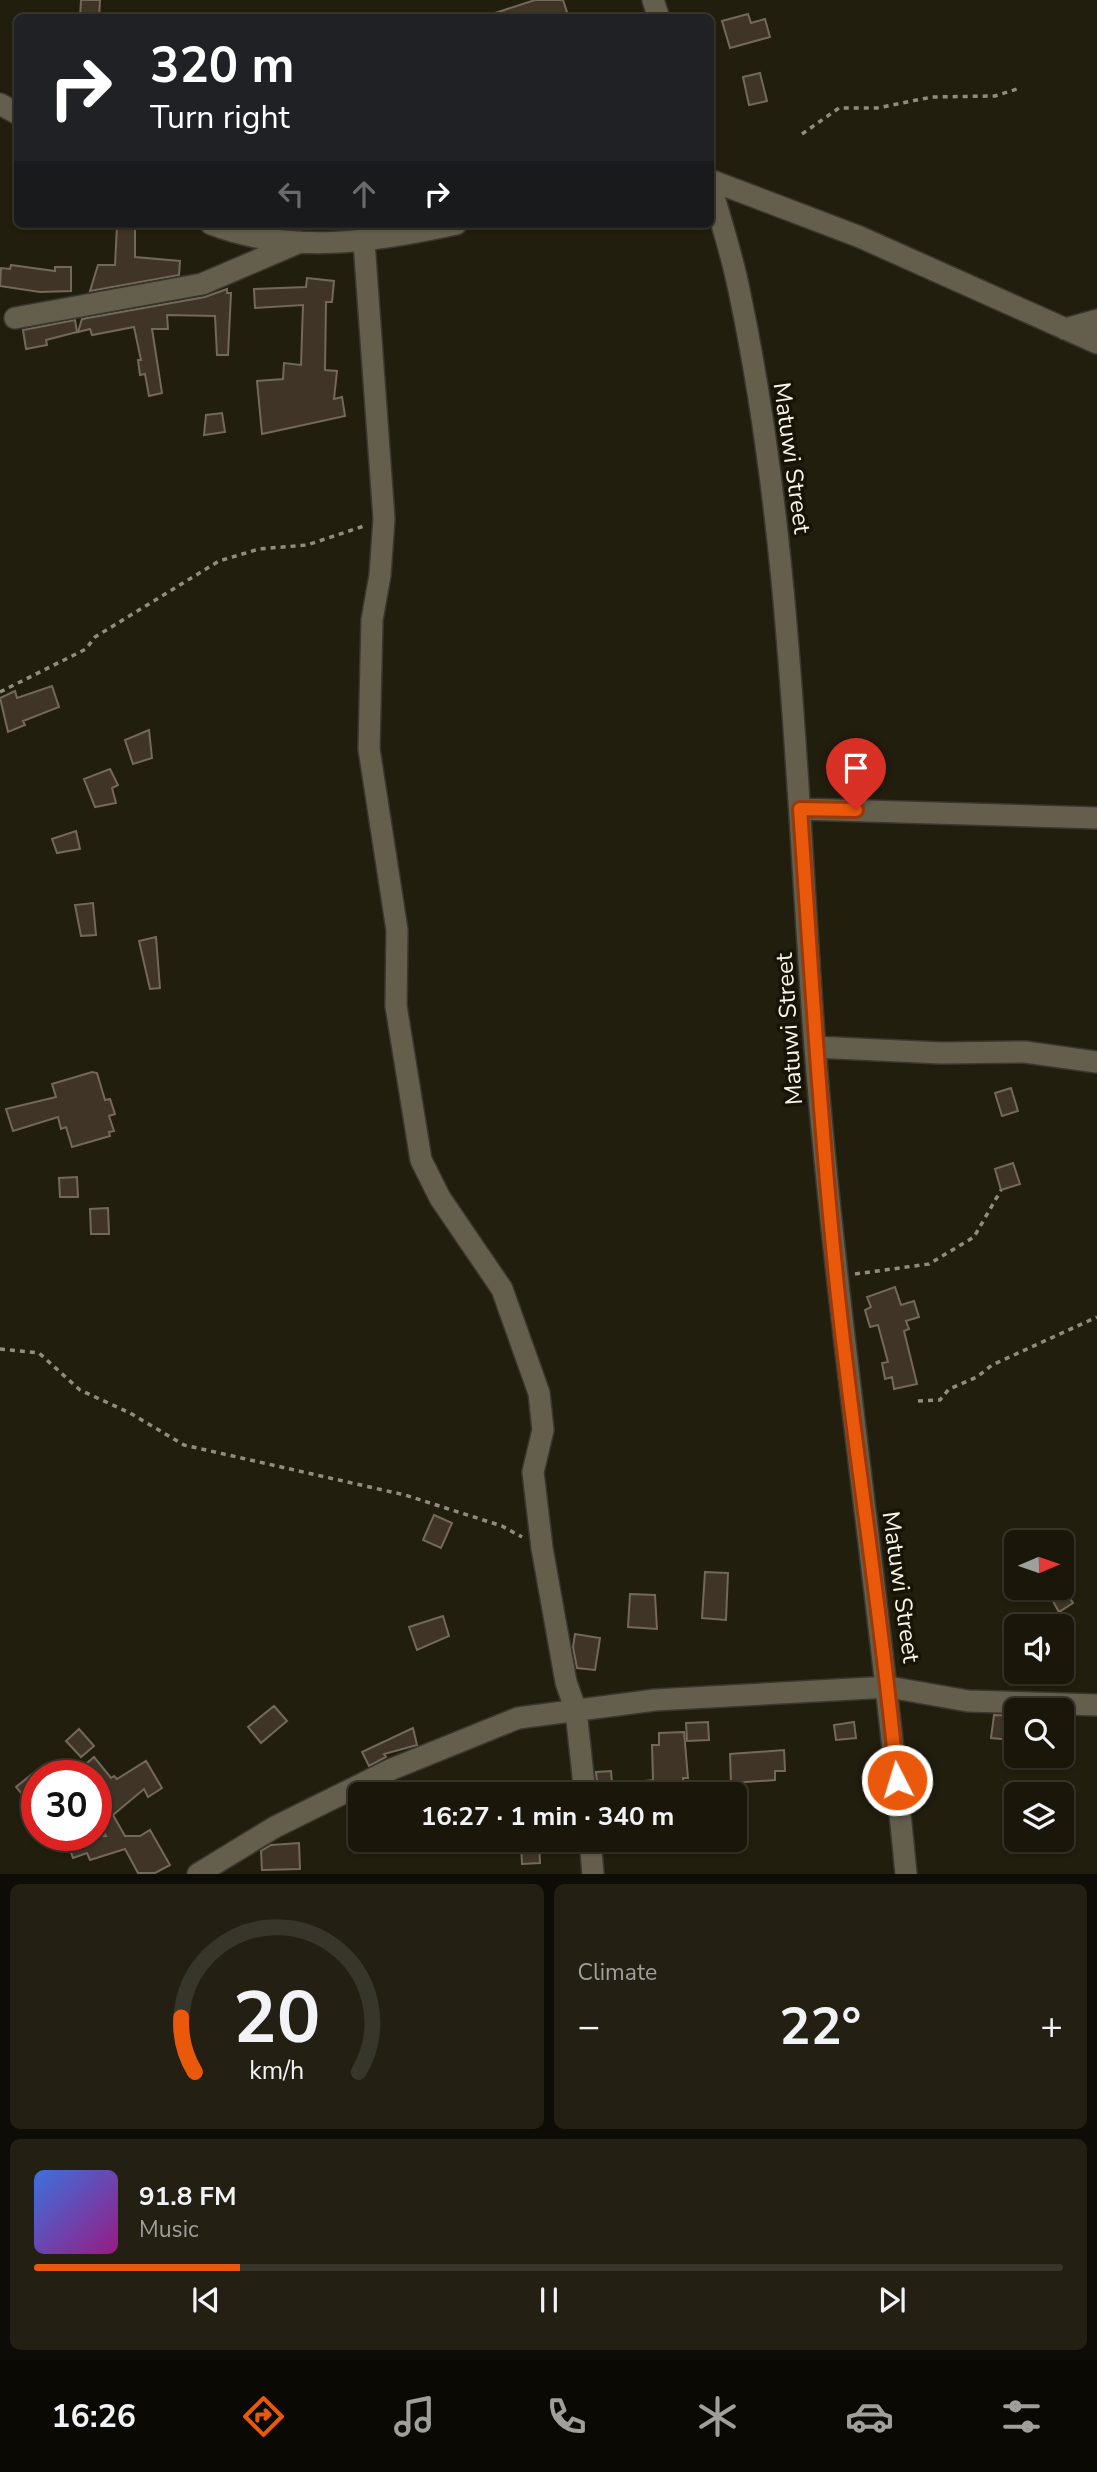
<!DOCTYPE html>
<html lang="en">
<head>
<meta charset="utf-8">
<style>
  :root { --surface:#1a160a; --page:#231f13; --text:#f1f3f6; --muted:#9f9f9c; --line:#38352b; --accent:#ea580c }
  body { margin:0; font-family:"Nunito Sans",sans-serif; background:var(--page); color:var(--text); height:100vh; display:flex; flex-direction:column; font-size:26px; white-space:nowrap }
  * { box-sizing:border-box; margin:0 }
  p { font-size:23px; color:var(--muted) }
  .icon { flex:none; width:38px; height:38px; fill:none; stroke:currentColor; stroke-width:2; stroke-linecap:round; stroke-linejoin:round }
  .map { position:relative; height:1874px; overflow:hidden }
  .side { display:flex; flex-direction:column; gap:10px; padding:10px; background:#0e0c06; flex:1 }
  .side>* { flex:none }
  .hud { position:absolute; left:14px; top:14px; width:700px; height:214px; border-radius:10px; box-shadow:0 2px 5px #0004,0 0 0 2px var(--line); background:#202124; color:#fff; overflow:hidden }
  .needle { width:46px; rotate:88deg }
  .fabs { position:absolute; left:1004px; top:1530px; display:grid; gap:14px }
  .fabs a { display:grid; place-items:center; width:70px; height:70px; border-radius:10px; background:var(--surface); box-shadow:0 2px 5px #0004,0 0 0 2px var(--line); font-size:35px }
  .speed { position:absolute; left:21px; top:1760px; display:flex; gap:14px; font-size:35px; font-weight:700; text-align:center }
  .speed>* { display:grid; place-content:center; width:91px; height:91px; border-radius:50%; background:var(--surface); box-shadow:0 2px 5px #0004,0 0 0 2px var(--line); line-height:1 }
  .speed .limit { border:10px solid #d22; background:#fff; color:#111 }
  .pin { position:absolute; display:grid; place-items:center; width:60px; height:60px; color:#fff; margin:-72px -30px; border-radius:50% 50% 50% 0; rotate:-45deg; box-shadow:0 0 7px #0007 }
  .pin .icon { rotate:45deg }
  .me { position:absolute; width:77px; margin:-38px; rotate:355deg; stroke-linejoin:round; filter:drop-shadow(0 0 5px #0008) }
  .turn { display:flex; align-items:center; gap:24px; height:147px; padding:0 21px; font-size:32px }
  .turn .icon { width:91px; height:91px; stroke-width:2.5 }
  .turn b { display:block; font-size:49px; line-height:60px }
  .lanes { display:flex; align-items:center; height:66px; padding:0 21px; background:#0003; justify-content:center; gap:35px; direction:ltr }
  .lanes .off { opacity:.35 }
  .big { font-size:52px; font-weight:700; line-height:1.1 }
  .side .card { flex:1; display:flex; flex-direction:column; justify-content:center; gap:10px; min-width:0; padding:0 24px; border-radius:10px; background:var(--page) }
  .side .dial { align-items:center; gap:0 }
  .dial svg { height:182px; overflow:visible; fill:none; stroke:var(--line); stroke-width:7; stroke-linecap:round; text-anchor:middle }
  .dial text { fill:var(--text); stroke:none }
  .song { display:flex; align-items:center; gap:21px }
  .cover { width:84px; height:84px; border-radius:10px; background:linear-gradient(135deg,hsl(220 70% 55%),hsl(310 70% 35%)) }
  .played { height:7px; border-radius:4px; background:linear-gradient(90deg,var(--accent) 20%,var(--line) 20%) }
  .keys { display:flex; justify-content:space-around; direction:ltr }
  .heat { display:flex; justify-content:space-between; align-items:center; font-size:38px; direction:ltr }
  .side .tiles { flex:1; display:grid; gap:10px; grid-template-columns:1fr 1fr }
  .card:last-child { grid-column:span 2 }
  .trip { position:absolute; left:348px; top:1782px; width:399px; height:70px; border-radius:10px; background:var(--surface); box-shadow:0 2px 5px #0004,0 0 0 2px var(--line); font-weight:700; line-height:70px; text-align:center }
  .tab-bar { display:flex; height:112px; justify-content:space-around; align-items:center; background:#0a0904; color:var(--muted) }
  .tab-bar .icon { width:49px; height:49px }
  .tab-bar .on { color:var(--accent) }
  .tab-bar b { font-size:32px; color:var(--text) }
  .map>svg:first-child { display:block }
  .building { fill:#3f3426; stroke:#746858; stroke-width:2 }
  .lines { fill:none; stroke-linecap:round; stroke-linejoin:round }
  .street-casing { stroke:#3a372f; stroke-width:24 }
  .path { stroke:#908d80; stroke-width:3.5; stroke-dasharray:5 5; stroke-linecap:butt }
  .street { stroke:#645f4d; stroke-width:21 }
  .route-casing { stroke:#983908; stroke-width:18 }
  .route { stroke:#ea580c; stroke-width:12 }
  .labels { text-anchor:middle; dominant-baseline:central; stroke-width:7; stroke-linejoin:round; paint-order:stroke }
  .street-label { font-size:24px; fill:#f7f4ea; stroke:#181405 }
</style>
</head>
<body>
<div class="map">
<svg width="1097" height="1874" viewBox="0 0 1097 1874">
  <rect width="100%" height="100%" fill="#221e0e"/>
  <!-- building -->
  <path class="building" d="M 81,0 L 100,0 L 99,18 L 80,18 Z
    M 535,0 L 563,0 L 569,18 L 492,18 L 492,14 Z
    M 748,14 L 751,23 L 765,19 L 770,37 L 730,48 L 722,21 Z
    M 760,73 L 767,101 L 749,105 L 743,77 Z
    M 117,226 L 135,226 L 135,257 L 180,261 L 179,275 L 90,291 L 98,265 L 115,265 Z
    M 11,265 L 55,271 L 55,267 L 71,267 L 71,291 L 40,292 L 0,286 L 1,268 L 10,269 Z
    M 307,278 L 334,281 L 332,302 L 326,302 L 325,370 L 337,371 L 334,399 L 342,397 L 345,416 L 262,434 L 257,381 L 283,379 L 284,363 L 301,365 L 303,305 L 255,308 L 254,289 L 306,287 Z
    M 227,289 L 227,293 L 231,293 L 228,355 L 217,355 L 215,316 L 167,315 L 168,329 L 152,329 L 162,393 L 149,396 L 145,374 L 140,375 L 138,360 L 141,360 L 134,327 L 92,335 L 90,329 L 78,332 L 82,319 L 205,297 Z
    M 75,320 L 77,332 L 46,340 L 47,345 L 26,349 L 23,330 Z
    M 222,413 L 225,432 L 204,435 L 206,415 Z
    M 52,686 L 59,707 L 23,721 L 25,725 L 8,732 L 0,698 L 15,691 L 17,698 Z
    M 149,730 L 152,758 L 133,764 L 125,740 Z
    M 110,769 L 118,785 L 112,788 L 116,803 L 95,807 L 84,779 Z
    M 76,831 L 80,849 L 57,853 L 52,839 Z
    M 93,903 L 96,935 L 81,936 L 75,905 Z
    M 156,937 L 160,988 L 150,989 L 139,941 Z
    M 92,1072 L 97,1073 L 105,1100 L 110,1099 L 115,1114 L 109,1116 L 114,1131 L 109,1132 L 110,1136 L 72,1147 L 66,1127 L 61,1129 L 58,1117 L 13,1131 L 6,1109 L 56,1097 L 52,1084 Z
    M 1011,1088 L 1018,1111 L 1002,1116 L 995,1093 Z
    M 1013,1163 L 1020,1184 L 1001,1190 L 995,1169 Z
    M 77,1177 L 78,1197 L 60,1197 L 59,1178 Z
    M 108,1208 L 109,1234 L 91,1234 L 90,1209 Z
    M 895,1287 L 901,1305 L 914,1301 L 919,1317 L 906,1321 L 909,1329 L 904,1331 L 917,1384 L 894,1389 L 892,1377 L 885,1379 L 882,1363 L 888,1362 L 878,1325 L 870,1327 L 865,1310 L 871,1307 L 867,1297 Z
    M 434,1515 L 452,1523 L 441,1548 L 423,1540 Z
    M 705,1572 L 728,1573 L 726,1620 L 702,1618 Z
    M 1045,1587 L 1063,1587 L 1073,1603 L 1059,1612 Z
    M 630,1594 L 655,1595 L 657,1629 L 628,1627 Z
    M 443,1616 L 449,1636 L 417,1650 L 409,1627 Z
    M 575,1634 L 600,1638 L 595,1670 L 577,1668 L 573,1647 Z
    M 274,1706 L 287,1721 L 261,1743 L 248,1727 Z
    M 994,1715 L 1014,1716 L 1012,1740 L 991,1738 Z
    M 708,1722 L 709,1740 L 687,1741 L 686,1723 Z
    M 854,1722 L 856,1738 L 836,1740 L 834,1725 Z
    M 413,1728 L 417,1745 L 384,1754 L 386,1757 L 369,1766 L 362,1752 Z
    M 79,1729 L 94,1746 L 81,1757 L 66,1741 Z
    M 684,1732 L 688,1778 L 683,1778 L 685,1794 L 622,1794 L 621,1784 L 653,1780 L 652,1745 L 659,1745 L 659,1733 Z
    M 784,1750 L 785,1771 L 775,1771 L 775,1780 L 731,1783 L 730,1754 Z
    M 94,1757 L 111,1778 L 114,1776 L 117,1779 L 146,1761 L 162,1788 L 148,1797 L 144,1789 L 113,1815 L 125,1836 L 140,1836 L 150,1830 L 170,1865 L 155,1873 L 138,1873 L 125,1849 L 90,1860 L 87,1853 L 73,1858 L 66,1839 L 76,1836 L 106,1836 L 100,1825 L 96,1829 L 96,1776 L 72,1776 Z
    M 37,1770 L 37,1812 L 16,1787 Z
    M 611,1771 L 613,1794 L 598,1794 L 596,1772 Z
    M 299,1843 L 300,1869 L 262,1870 L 261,1851 L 271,1845 Z
    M 521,1843 L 539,1843 L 540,1863 L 522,1864 Z"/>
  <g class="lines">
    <!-- street casing -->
    <g class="street-casing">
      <path id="street" d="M 653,0 L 659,18
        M 0,104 L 18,114
        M 710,180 L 860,237 L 1097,343
        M 710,183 C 720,219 732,254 739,290 C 792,540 796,795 815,1048 C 837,1324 880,1598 906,1874
        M 211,224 C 291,255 374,242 456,224
        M 364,242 L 384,519 L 380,575 L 372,620 L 369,749 L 397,930 L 396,1006 L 421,1160 L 440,1198 L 502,1289 L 539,1393 L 543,1430 L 533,1472 L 542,1548 L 566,1682 L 576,1711 L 585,1794
        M 15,318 L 202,284 L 300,242
        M 1065,329 L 1097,320
        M 800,809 L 1097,818
        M 815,1047 L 941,1053 L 1025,1052 L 1097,1062
        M 590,1839 L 593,1874
        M 198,1874 L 275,1827 L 392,1769 L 518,1718 L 655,1700 L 889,1687 L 968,1701 L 1097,1705"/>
    </g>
    <!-- path -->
    <path class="path" d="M 802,134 L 839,108 L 877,108 L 932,97 L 995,96 L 1020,88
      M 0,692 L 86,649 L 95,637 L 219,561 L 259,549 L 307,545 L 364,526
      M 855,1274 L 929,1264 L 974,1237 L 1001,1190
      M 0,1349 L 39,1353 L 80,1390 L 130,1413 L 184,1445 L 405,1495 L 502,1526 L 522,1537
      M 918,1401 L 940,1400 L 949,1389 L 977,1377 L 992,1365 L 1097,1317"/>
    <!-- street -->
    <use href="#street" class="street"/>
  </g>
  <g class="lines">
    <!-- route casing -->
    <g class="route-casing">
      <path id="route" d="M 856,810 L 800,809 C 811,965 820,1121 836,1277 C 853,1445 882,1612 897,1780"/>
    </g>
    <!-- route -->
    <use href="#route" class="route"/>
  </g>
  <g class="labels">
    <!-- street labels -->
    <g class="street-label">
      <text transform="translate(792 458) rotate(82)">Matuwi Street</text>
      <text transform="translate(789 1029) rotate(-94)">Matuwi Street</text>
      <text transform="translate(901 1587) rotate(82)">Matuwi Street</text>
    </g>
  </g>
</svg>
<div class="fabs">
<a><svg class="needle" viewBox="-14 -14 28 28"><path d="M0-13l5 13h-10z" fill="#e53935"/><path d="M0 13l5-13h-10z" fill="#9f9f9c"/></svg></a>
<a><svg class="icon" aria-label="sound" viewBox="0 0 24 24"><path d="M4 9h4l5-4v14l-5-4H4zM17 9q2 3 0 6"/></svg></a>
<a><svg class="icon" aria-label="search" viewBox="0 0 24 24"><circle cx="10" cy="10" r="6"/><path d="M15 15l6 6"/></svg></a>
<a><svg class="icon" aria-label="layers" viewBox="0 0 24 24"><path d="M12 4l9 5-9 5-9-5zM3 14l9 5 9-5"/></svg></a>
</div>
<div class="speed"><div class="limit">30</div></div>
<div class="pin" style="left:856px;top:810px;background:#d93025"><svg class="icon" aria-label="arrive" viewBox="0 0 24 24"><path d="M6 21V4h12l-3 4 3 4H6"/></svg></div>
<svg class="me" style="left:897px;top:1780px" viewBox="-20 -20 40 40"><circle r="17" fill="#ea580c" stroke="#fff" stroke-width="3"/><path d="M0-11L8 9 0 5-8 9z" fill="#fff"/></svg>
<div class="trip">16:27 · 1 min · 340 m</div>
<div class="hud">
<div class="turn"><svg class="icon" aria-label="right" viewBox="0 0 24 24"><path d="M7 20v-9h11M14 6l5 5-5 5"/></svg><div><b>320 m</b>Turn right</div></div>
<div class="lanes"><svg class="icon off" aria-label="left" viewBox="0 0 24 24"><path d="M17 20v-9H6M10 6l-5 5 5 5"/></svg><svg class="icon off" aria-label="ahead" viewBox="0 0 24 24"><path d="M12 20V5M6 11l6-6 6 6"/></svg><svg class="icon" aria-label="right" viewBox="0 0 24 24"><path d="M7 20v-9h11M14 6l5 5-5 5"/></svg></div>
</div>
</div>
<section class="side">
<div class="tiles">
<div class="card dial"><svg viewBox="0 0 100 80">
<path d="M14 69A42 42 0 1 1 86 69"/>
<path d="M14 69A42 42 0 0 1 8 45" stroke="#ea580c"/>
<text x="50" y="56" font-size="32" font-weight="700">20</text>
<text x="50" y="72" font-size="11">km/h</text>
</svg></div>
<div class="card"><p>Climate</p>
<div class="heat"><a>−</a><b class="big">22°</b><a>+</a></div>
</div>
<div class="card">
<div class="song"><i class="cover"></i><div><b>91.8 FM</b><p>Music</p></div></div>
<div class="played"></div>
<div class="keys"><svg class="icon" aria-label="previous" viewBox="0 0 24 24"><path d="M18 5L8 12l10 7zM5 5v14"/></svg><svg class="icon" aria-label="pause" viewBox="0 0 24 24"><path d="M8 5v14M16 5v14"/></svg><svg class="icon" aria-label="next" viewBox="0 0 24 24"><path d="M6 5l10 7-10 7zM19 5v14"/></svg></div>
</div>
</div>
</section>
<nav class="tab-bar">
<b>16:26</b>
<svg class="icon on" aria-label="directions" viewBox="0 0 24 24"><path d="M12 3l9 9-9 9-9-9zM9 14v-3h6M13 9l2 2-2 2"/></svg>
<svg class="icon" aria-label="music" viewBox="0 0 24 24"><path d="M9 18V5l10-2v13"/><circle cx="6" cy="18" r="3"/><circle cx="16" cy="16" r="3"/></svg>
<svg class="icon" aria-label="phone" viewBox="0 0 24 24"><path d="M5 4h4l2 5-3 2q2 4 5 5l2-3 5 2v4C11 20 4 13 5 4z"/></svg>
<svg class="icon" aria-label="climate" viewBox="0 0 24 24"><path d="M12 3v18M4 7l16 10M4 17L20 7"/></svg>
<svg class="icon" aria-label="car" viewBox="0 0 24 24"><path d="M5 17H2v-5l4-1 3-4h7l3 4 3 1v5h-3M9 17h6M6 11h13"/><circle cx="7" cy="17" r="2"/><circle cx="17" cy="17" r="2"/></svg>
<svg class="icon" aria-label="filters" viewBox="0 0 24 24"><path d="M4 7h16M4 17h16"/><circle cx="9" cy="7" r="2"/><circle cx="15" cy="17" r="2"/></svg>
</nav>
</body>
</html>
